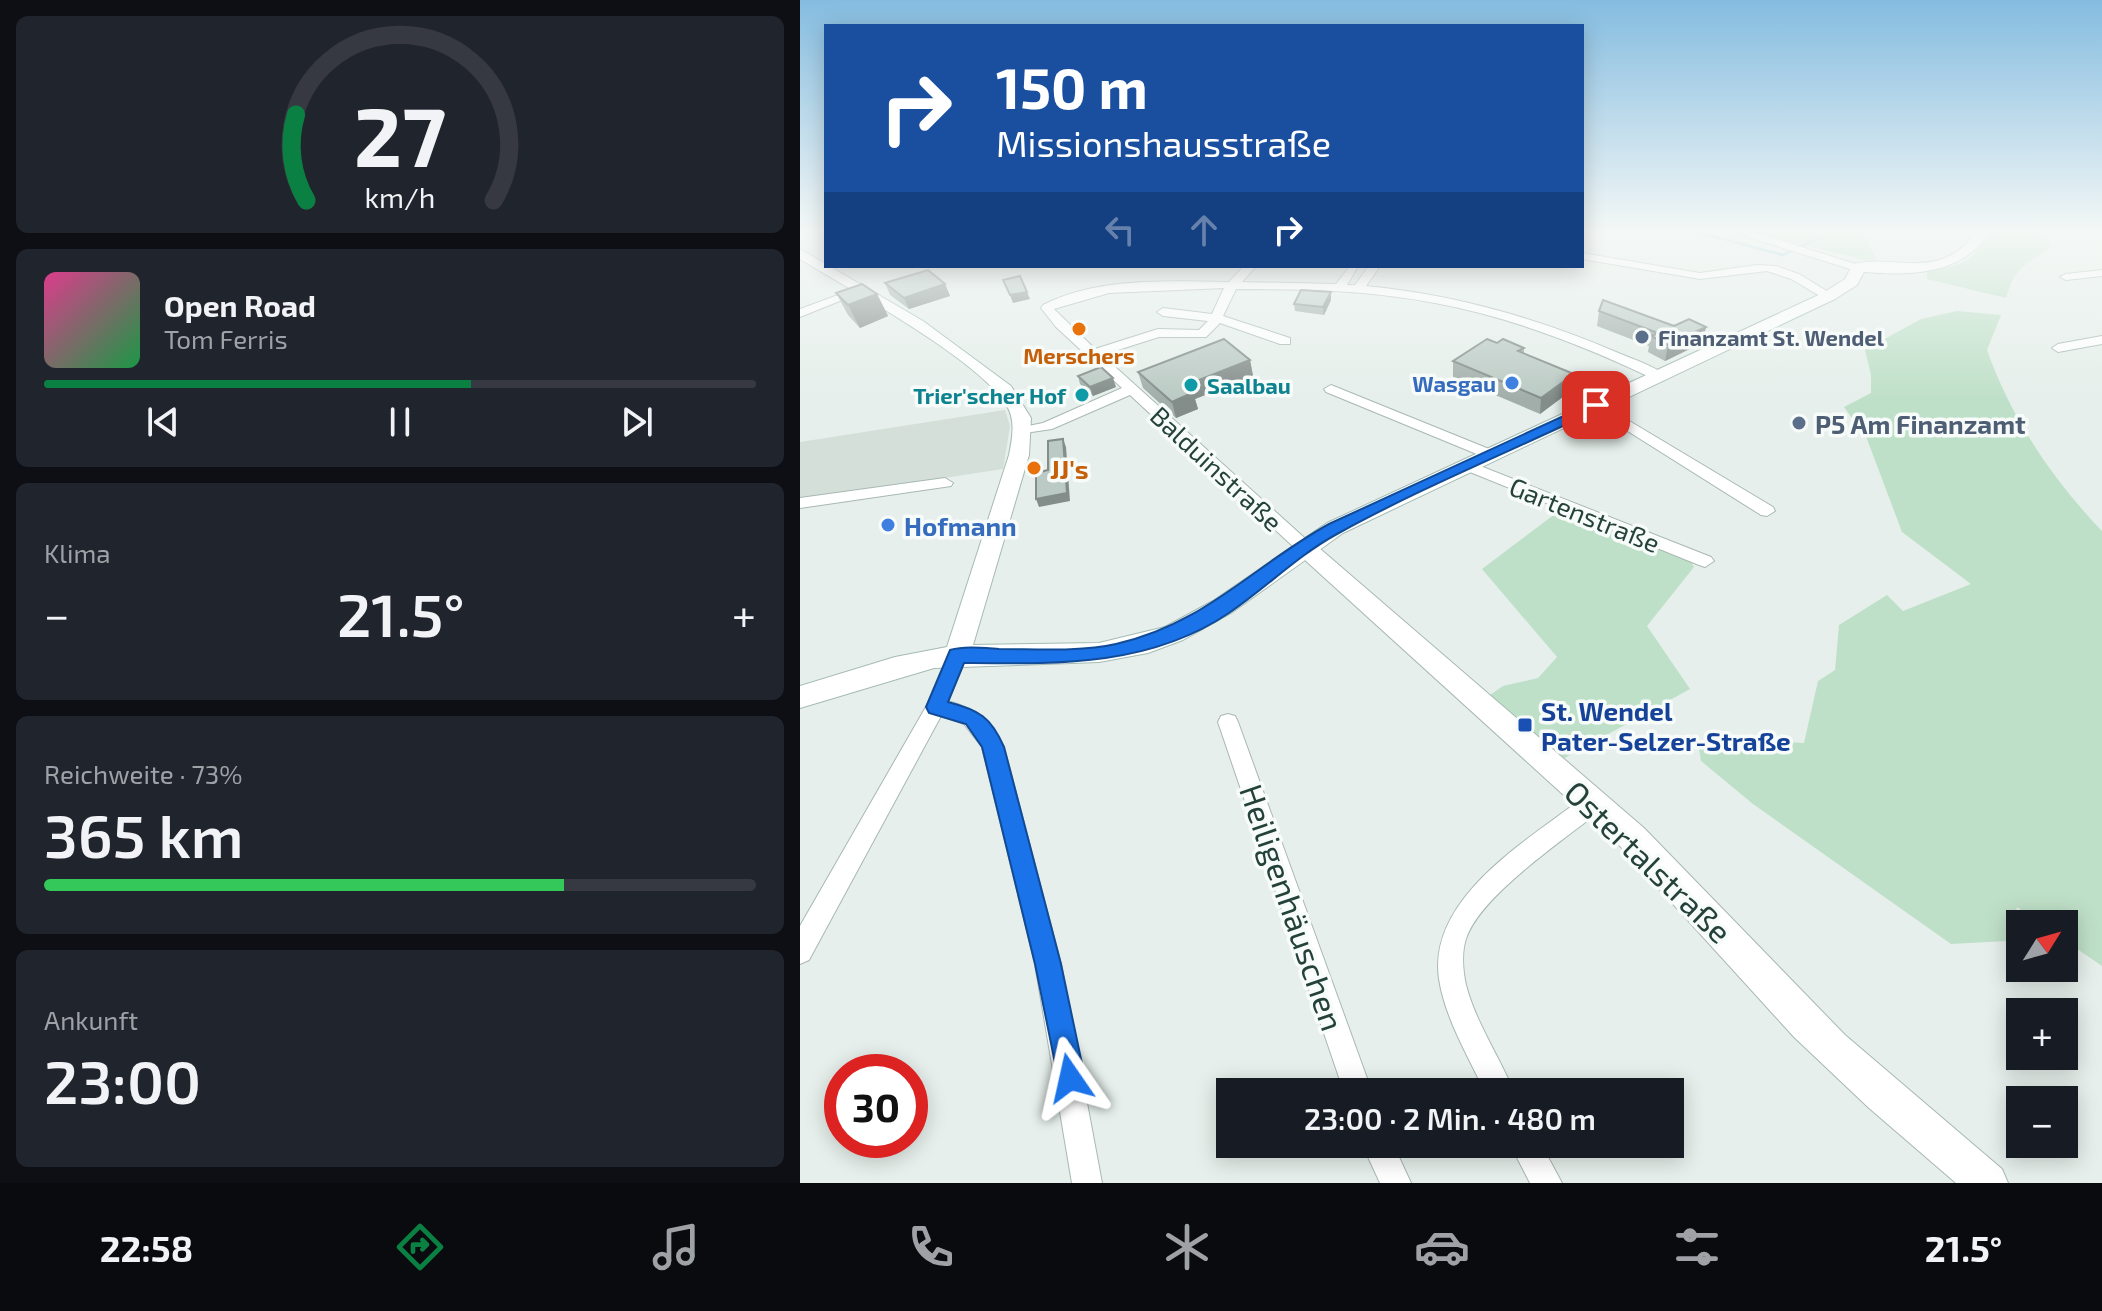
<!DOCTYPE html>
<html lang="de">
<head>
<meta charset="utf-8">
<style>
  :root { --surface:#171b24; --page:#20242c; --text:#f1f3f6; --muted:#9ea1a6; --line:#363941; --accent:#0b8043 }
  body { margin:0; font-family:"Exo 2",sans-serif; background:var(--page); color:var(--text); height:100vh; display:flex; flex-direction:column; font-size:30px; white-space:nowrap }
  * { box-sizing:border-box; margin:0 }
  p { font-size:26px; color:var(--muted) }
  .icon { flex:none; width:44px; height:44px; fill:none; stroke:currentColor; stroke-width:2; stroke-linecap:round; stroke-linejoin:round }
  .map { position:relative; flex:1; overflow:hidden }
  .panel { display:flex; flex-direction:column; gap:16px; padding:16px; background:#0d0f14; width:800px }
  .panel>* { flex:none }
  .hud { position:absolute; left:24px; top:24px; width:760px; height:244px; border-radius:0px; box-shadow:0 4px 20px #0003; background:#1a4fa0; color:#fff; overflow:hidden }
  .needle { width:52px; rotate:53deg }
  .buttons { position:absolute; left:1206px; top:910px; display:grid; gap:16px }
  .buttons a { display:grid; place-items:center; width:72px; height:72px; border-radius:0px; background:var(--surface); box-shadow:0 4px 20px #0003; font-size:40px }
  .speed { position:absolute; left:24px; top:1054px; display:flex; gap:16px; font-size:40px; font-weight:700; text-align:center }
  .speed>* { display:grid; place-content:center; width:104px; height:104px; border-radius:50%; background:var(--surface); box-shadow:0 4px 20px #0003; line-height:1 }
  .speed .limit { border:12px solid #d22; background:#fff; color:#111 }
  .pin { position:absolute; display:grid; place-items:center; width:68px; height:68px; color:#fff; margin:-34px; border-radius:16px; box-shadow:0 4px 12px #0006 }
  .me { position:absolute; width:88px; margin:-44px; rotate:349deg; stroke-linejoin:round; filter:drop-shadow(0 0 6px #0008) }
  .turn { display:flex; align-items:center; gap:28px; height:168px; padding:0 40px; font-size:36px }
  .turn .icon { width:104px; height:104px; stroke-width:2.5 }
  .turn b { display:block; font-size:56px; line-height:68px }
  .lanes { display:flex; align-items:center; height:76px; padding:0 40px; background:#0003; justify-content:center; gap:40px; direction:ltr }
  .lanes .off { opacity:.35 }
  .big { font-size:60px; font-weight:600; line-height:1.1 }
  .panel .widget { flex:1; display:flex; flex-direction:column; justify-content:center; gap:12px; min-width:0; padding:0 28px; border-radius:12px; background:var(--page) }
  .panel .dial { align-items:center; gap:0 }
  .dial svg { height:208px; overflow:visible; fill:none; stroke:var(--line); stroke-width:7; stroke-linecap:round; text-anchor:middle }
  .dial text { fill:var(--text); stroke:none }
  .song { display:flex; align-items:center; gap:24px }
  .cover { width:96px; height:96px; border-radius:12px; background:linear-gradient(135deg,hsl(330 70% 55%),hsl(140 70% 35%)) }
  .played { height:8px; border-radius:4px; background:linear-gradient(90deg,var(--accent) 60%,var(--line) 60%) }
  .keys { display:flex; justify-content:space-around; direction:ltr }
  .heat { display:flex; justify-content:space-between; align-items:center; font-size:44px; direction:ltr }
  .charge { height:12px; border-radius:6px; background:linear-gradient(90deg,#34c759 73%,var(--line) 0) }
  .trip { position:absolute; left:416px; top:1078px; width:468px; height:80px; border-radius:0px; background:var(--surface); box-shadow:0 4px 20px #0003; font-weight:600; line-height:80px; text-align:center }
  .tabs { display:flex; height:128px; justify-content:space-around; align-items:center; background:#090b0e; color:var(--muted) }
  .tabs .icon { width:56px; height:56px }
  .tabs .selected { color:var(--accent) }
  .tabs b { font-size:36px; color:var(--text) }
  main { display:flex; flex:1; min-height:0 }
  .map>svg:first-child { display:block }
  .built { fill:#d4dfda }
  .green { fill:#bfe0c8 }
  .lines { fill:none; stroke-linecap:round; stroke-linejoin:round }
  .stream { stroke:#8ec9d4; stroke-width:3 }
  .minor-casing { stroke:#a8b8b2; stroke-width:2 }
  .tertiary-casing { stroke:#a8b8b2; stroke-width:2 }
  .secondary-casing { stroke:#a4bbb3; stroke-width:2 }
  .minor { fill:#fff; fill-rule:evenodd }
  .tertiary { fill:#fff; fill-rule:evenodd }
  .secondary { fill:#fff; fill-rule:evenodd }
  .wall { fill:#a1aea9 }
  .shaded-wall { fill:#838d89 }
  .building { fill:#bbcac4; stroke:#838d89; stroke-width:2 }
  .route { fill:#1a73e8; stroke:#114b97; stroke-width:2 }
  .food-dot { fill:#e8710a; stroke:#f7fbf9; stroke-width:3 }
  .service-dot { fill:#5c6f8a; stroke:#f7fbf9; stroke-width:3 }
  .shop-dot { fill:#3f7fe0; stroke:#f7fbf9; stroke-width:3 }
  .culture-dot { fill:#0f9aa8; stroke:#f7fbf9; stroke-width:3 }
  .transit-dot { fill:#1a4fb4; stroke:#f7fbf9; stroke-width:3 }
  .labels { text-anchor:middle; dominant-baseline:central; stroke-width:7; stroke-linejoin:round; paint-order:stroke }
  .far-service-label { font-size:22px; font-weight:bold; fill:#4e5e75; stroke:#f7fbf9; text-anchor:start }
  .far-food-label { font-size:22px; font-weight:bold; fill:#c56008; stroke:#f7fbf9 }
  .far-shop-label { font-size:22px; font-weight:bold; fill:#366cbe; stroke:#f7fbf9; text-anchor:end }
  .far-culture-label { font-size:22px; font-weight:bold; fill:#0d838f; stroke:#f7fbf9; text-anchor:start }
  .service-label { font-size:26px; font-weight:bold; fill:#4e5e75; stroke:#f7fbf9; text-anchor:start }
  .food-label { font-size:26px; font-weight:bold; fill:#c56008; stroke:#f7fbf9; text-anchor:start }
  .street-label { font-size:26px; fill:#24423a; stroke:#f7fbf9 }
  .shop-label { font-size:26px; font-weight:bold; fill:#366cbe; stroke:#f7fbf9; text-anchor:start }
  .transit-label { font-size:26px; font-weight:bold; fill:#164399; stroke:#f7fbf9; text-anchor:start }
  .near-street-label { font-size:32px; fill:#24423a; stroke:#f7fbf9 }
</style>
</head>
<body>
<main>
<section class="panel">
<div class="widget dial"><svg viewBox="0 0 100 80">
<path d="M14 69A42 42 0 1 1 86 69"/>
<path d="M14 69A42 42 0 0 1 10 36" stroke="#0b8043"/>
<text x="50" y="56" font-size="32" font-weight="700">27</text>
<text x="50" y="72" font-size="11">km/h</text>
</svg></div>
<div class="widget">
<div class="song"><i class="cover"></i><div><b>Open Road</b><p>Tom Ferris</p></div></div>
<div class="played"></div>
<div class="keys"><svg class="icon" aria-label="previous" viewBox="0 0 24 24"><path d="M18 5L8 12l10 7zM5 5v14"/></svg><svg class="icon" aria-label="pause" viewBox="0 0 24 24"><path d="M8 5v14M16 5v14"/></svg><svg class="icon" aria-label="next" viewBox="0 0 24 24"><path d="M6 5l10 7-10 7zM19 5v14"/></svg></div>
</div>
<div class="widget"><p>Klima</p>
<div class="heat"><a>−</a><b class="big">21.5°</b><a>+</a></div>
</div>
<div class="widget"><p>Reichweite · 73%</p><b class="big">365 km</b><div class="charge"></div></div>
<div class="widget"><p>Ankunft</p><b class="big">23:00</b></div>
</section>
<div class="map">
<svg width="1302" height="1183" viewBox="0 0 1302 1183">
  <rect width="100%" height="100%" fill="#e6efeb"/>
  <!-- built -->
  <path class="built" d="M 205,410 L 210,426 L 203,469 L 0,500 L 0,442 Z"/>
  <!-- green -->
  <path class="green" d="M 952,233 L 1063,233 L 1078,263 Z
    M 1191,233 L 1235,233 L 1250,244 L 1248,250 C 1224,263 1213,272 1206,298 L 1127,279 L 1127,272 C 1164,264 1169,264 1191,233 Z
    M 1157,311 L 1201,315 L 1187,350 C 1211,418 1252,479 1302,531 L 1302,966 L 1264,940 L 1264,924 L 1241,924 L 1217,907 L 1207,941 L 1151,944 L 953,804 L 901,761 L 899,749 L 953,740 L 1004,743 L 1018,681 L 1035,670 L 1039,625 L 1087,595 L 1103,611 L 1171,584 L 1102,532 L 1067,439 L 1044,407 L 1071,393 L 1071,375 L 1065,350 L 1121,319 Z
    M 759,511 L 889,559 L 894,567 L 847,626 L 890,689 L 763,759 L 690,695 L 703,686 L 738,678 L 757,657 L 682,569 Z"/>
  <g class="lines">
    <!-- stream -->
    <path class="stream" d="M 901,233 L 983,255 L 1030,233"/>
    <!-- minor casing -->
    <g class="minor-casing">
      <path id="minor" d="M 782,253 L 900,273 L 957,265 L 976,266 L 999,274 L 1035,296 L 1025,299 L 991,279 L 967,271 L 900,279 L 782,259 Z
        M 444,266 L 456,266 L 442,282 L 536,284 L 550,266 L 558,266 L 547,285 L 555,285 L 568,267 L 576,267 L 578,269 L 566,286 C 652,294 737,318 816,352 C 832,359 853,365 866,376 L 859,380 L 854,379 C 785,346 711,317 635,303 C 568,290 505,289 436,289 L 423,316 L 490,338 L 490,344 L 480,344 L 420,323 L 406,337 L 359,337 L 302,355 L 509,542 L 512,546 L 509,550 L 497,550 L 330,395 L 252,429 L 218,434 L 218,428 L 243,423 L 322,388 L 256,327 L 241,308 L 243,305 C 297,277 369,281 429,282 ZM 424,288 L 412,314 L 363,308 L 357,312 L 363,316 L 408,321 L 399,330 L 358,329 L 295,349 L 254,309 L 309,293 Z
        M 1302,270 L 1302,276 L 1266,280 L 1260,277 L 1266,274 Z
        M 57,288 L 67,290 L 0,317 L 0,309 Z
        M 1302,336 L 1302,344 L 1258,352 L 1252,348 L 1258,344 Z
        M 531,385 L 694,451 L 697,454 L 694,457 L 684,457 L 526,392 L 524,389 Z
        M 796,401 L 973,507 L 975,511 L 967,516 L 961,515 L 791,408 L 789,405 Z
        M 665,460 L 911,557 L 914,561 L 905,567 L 899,565 L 660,468 L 657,465 L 660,462 Z
        M 145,478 L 153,483 L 151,486 L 0,508 L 0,498 Z
        M 157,649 L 164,651 L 167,656 L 148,701 C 177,709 191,721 204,747 L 261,964 L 302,1183 L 272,1183 L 235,964 L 182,747 L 164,724 L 141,716 L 9,960 L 0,964 L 0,926 L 127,705 L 150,651 Z
        M 428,714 L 435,716 L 438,722 L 572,1092 L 544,1092 L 418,722 L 421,716 Z
        M 793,793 L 801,796 L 804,803 L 801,810 C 764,840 684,893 667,936 C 661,951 663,971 666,985 C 676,1023 699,1056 714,1092 L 685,1092 C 668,1056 645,1018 639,979 C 627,897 730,839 785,796 Z
        M 562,1144 L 593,1144 L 611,1183 L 580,1183 Z
        M 710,1144 L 741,1144 L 762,1183 L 730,1183 Z"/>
    </g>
    <!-- tertiary casing -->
    <g class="tertiary-casing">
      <path id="tertiary" d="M 935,233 L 957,233 L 1065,267 L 1053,270 Z
        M 503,538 L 511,541 L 844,828 L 1045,1035 L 1202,1169 L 1208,1183 L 1156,1183 L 1069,1108 L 994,1037 L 822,848 L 495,551 L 492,546 L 495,541 Z"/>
    </g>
    <!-- secondary casing -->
    <g class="secondary-casing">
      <path id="secondary" d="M 1176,233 L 1190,233 C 1160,275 1112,276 1064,272 L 1057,285 L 1035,299 L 543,533 L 431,613 L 383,640 L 348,653 L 299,662 L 134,668 L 0,708 L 0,686 L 95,657 L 147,647 L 209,455 C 212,440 216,421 207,406 C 180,360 49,289 0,259 L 0,249 L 123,321 L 211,386 L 231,418 L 229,455 L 173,645 L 299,643 L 365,627 L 413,601 L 527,523 L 1023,293 L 1045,279 L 1053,264 C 1100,254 1137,282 1176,233 Z"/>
    </g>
    <!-- minor -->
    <use href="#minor" class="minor"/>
    <!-- tertiary -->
    <use href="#tertiary" class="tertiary"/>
    <!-- secondary -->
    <use href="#secondary" class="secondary"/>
  </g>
  <!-- wall -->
  <path class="wall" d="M 85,283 L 145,284 L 150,296 L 109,309 L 90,295 Z
    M 531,292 L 531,300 L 524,315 L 495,311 L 494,304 Z
    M 36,293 L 77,294 L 88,316 L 60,328 L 48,315 Z
    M 799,311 L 874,326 L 906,327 L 902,343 L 865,361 L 848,352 L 849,346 L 797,326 Z
    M 697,343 L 724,348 L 724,354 L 774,374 L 772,390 L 740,414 L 653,377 L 653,361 Z
    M 450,360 L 453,376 L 395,399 L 398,409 L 376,418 L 343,388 L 338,372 Z
    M 278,376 L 316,387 L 293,396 L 280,384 Z"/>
  <!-- shaded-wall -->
  <path class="shaded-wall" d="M 145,284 L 150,296 L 109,309 L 104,298 Z
    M 227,292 L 230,299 L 213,303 L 210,295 Z
    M 531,292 L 531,300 L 524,315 L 523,307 Z
    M 77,294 L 88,316 L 60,328 L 48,305 Z
    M 906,327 L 902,343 L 865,361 L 868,345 Z
    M 450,360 L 453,376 L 395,399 L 398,409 L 376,418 L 372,402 L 386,385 Z
    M 774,374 L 772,390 L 740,414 L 741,398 Z
    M 313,378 L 316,387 L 293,396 L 290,387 Z
    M 263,439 L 266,447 L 270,501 L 239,507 L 236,499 Z"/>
  <!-- building -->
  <path class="building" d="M 128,270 L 145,284 L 104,298 L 85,283 Z
    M 220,276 L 227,292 L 210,295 L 203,280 Z
    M 62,284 L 77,294 L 48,305 L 36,293 Z
    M 501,290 L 531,292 L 523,307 L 494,304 Z
    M 803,300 L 874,326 L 889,319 L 906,327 L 868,345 L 851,336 L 858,333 L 799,311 Z
    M 424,339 L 450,360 L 386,385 L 394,392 L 372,402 L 338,372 Z
    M 687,339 L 697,343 L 703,339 L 724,348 L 718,351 L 774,374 L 741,398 L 653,361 Z
    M 301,367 L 313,378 L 290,387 L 278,376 Z
    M 263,439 L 267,493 L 236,499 L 236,473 L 248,470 L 248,441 Z"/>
  <!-- sky -->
  <linearGradient id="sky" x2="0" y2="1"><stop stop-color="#84bce0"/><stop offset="0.58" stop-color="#f4f8f6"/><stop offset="1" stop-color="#f4f8f6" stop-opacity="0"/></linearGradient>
  <rect width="1302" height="399" fill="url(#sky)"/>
  <!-- route -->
  <path class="route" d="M 796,401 L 803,405 L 801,408 C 714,450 622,487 537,534 C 497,556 466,588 429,613 C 349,667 256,664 164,663 L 148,702 C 179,710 191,717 204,747 L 261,964 L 285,1078 L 280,1088 L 270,1092 L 260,1088 L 235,964 L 182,747 L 166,724 L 129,713 L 126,707 L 150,650 C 165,646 183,648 199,649 C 237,649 278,652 316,644 C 405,624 453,566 529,524 Z"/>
  <!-- markers -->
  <g class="food-dot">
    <circle cx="279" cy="329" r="8"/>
    <circle cx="234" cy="468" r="8"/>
  </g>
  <g class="service-dot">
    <circle cx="842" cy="337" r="8"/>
    <circle cx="999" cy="423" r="8"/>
  </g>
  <g class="shop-dot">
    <circle cx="712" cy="383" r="8"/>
    <circle cx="88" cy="525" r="8"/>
  </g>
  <g class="culture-dot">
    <circle cx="391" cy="385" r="8"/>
    <circle cx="282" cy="395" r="8"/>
  </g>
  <rect class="transit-dot" x="717" y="717" width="16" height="16" rx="4"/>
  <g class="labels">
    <!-- far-service labels -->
    <g class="far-service-label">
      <text x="858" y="337">Finanzamt St. Wendel</text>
    </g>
    <!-- far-food labels -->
    <g class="far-food-label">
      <text x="279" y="355">Merschers</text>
    </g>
    <!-- far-shop labels -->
    <g class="far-shop-label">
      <text x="696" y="383">Wasgau</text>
    </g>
    <!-- far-culture labels -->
    <g class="far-culture-label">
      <text x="407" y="385">Saalbau</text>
      <text x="266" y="395" text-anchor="end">Trier'scher Hof</text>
    </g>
    <!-- service labels -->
    <g class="service-label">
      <text x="1015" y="423">P5 Am Finanzamt</text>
    </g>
    <!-- food labels -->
    <g class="food-label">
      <text x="250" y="468">JJ's</text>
    </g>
    <!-- street labels -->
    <g class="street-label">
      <text transform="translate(417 468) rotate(43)">Balduinstraße</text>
      <text transform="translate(785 514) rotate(22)">Gartenstraße</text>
    </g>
    <!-- shop labels -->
    <g class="shop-label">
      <text x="104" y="525">Hofmann</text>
    </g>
    <!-- transit labels -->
    <g class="transit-label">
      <text x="741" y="710">St. Wendel<tspan x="741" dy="30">Pater-Selzer-Straße</tspan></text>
    </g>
    <!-- near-street labels -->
    <g class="near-street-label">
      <text transform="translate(849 861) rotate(44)">Ostertalstraße</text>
      <text transform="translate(493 907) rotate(71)">Heiligenhäuschen</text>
    </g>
  </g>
</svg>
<div class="buttons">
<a><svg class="needle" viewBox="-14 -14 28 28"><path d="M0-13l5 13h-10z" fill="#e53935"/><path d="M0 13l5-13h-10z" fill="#9ea1a6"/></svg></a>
<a>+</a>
<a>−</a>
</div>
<div class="speed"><div class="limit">30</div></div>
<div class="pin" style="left:796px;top:405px;background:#d93025"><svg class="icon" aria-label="arrive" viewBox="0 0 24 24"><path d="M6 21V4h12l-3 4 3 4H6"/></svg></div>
<svg class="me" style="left:270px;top:1078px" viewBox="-20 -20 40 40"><path d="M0-17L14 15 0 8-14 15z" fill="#1a73e8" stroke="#fff" stroke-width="4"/></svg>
<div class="trip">23:00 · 2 Min. · 480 m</div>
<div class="hud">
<div class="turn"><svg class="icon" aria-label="right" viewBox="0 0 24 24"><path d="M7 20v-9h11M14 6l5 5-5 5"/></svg><div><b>150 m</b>Missionshausstraße</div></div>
<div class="lanes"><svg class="icon off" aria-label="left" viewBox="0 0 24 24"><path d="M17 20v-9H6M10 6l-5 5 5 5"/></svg><svg class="icon off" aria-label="ahead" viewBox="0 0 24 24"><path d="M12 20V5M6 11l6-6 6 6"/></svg><svg class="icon" aria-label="right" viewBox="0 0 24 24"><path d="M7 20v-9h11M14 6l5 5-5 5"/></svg></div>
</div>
</div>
</main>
<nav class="tabs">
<b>22:58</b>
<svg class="icon selected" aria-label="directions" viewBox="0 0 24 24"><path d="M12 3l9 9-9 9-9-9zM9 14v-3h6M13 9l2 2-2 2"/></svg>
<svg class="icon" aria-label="music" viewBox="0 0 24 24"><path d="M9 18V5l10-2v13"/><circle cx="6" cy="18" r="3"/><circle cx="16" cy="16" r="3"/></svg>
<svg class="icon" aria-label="phone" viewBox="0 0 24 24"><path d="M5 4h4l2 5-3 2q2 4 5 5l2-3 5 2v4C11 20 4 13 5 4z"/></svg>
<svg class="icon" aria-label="climate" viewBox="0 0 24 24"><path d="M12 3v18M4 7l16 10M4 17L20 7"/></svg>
<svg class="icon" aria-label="car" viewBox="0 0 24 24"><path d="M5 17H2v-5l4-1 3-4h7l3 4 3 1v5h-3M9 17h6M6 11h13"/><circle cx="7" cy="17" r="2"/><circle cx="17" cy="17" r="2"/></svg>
<svg class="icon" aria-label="filters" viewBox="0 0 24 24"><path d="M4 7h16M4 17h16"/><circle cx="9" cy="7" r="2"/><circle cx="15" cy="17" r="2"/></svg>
<b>21.5°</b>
</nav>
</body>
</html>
